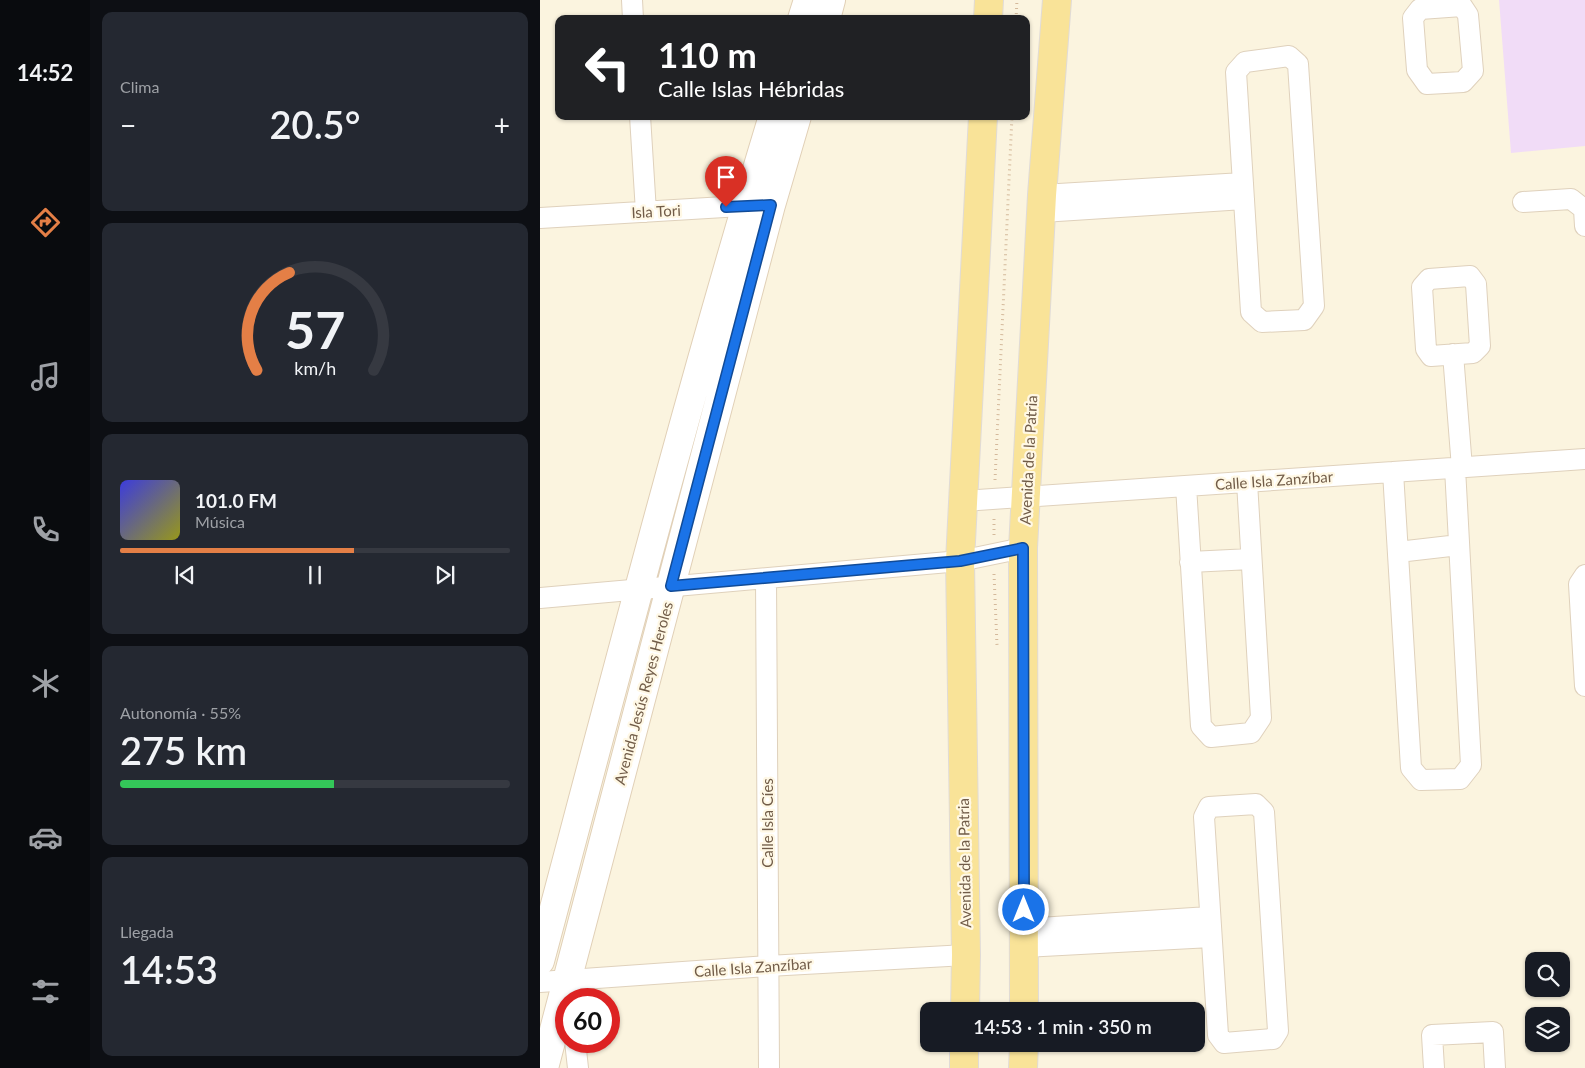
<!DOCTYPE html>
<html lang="es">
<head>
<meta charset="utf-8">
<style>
  :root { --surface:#171b24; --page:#242831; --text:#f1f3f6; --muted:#9ea1a6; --line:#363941; --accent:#e47f46 }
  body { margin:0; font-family:Lato,sans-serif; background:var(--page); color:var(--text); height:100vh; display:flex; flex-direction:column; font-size:19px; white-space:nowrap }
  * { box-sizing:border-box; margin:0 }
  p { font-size:16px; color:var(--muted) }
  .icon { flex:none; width:28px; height:28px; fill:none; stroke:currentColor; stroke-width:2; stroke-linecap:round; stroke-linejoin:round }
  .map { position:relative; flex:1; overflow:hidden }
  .drawer { display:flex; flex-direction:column; gap:12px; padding:12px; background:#0d0f14; width:450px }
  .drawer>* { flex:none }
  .hud { position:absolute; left:15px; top:15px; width:475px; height:105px; border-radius:10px; box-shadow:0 1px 4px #0004; background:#202124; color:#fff; overflow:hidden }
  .tools { position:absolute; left:985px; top:952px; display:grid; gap:10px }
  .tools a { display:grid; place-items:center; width:45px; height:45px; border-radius:10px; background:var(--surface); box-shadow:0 1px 4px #0004; font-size:25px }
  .speed { position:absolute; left:15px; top:988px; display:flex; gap:10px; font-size:25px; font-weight:700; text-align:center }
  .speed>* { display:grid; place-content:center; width:65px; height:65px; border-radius:50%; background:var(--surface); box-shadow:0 1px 4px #0004; line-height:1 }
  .speed .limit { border:8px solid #d22; background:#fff; color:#111 }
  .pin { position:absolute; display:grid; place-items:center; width:42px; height:42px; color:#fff; margin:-51px -21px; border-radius:50% 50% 50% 0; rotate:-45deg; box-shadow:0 0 5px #0007 }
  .pin .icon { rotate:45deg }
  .me { position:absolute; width:55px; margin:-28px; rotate:0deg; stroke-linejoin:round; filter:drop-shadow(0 0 4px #0008) }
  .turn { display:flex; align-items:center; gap:18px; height:105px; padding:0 20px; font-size:22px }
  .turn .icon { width:65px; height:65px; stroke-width:2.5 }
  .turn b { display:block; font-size:35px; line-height:42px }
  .big { font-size:38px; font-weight:600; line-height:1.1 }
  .drawer .tile { flex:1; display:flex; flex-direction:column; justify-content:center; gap:8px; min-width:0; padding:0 18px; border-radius:10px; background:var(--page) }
  .drawer .dial { align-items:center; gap:0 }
  .dial svg { height:130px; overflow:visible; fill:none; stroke:var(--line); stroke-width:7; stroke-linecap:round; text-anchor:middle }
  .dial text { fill:var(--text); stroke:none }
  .song { display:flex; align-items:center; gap:15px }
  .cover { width:60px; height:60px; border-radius:8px; background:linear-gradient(135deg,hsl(240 70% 55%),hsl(60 70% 35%)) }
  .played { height:5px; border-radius:2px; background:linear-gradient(90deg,var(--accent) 60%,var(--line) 60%) }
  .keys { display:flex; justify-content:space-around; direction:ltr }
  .heat { display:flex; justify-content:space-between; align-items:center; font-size:28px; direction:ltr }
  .charge { height:8px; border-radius:4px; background:linear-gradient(90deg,#34c759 55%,var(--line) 0) }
  .trip { position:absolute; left:380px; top:1002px; width:285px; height:50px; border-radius:10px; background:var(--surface); box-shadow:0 1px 4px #0004; font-weight:600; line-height:50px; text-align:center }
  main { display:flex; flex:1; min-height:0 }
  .dock { display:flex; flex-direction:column; width:90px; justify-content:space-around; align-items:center; background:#090b0e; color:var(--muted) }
  .dock .icon { width:35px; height:35px }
  .dock .on { color:var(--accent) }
  .dock b { font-size:22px; color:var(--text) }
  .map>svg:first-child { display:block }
  .education { fill:#f1dcf7 }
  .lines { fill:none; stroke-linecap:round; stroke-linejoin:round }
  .street-casing { stroke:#dfd1bc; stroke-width:22 }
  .secondary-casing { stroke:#e1d0b7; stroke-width:30 }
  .primary-casing { stroke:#e0dbd7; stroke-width:30 }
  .path { stroke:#d4b99b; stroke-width:3; stroke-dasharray:1 4; stroke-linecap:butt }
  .street { stroke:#fff; stroke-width:20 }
  .secondary { stroke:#fff; stroke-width:28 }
  .primary { stroke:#f9e398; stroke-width:28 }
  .route-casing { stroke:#114b97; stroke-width:12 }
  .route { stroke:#1a73e8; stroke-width:9 }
  .labels { text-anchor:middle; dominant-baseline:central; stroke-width:4.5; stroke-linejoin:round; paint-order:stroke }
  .street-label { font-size:15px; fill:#715c48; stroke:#fff8e5 }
</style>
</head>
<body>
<main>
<nav class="dock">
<b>14:52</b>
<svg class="icon on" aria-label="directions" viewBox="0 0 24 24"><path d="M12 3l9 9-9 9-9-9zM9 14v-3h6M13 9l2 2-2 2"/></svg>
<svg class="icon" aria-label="music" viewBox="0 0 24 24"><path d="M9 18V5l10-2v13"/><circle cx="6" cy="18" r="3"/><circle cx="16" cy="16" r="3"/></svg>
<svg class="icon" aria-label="phone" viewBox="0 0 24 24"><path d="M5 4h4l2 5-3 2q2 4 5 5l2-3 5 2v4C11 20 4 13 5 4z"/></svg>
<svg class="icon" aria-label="climate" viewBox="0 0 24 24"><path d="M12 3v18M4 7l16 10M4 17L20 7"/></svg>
<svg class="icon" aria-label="car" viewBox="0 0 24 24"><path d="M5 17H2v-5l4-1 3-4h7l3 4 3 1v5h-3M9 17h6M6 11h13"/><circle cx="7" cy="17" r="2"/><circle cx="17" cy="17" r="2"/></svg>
<svg class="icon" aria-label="filters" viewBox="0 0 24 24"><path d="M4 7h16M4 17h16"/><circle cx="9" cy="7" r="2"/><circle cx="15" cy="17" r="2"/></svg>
</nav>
<section class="drawer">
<div class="tile"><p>Clima</p>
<div class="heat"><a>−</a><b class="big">20.5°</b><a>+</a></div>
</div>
<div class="tile dial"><svg viewBox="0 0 100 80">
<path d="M14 69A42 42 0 1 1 86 69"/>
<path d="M14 69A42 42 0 0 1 34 9" stroke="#e47f46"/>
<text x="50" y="56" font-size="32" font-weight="700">57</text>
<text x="50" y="72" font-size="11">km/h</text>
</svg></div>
<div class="tile">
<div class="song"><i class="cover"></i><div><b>101.0 FM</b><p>Música</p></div></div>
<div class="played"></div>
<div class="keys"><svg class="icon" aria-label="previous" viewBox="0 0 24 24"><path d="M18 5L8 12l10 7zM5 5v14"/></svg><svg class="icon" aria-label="pause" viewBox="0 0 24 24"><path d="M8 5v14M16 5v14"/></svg><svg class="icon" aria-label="next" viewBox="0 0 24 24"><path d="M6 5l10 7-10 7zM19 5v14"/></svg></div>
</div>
<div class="tile"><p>Autonomía · 55%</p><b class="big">275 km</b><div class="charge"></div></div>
<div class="tile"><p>Llegada</p><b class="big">14:53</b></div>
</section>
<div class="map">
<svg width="1045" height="1068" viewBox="0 0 1045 1068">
  <rect width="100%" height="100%" fill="#fbf4df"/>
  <!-- education -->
  <path class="education" d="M 959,0 L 1045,0 L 1045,146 L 971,153 Z"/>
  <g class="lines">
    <!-- street casing -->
    <g class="street-casing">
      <path id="street" d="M 92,0 L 93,19
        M 922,6 L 928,15 L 933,71 L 923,82 L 887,84 L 877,70 L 873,18 L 880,9 Z
        M 749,56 L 758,64 L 774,306 L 764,320 L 722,322 L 711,312 L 696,72 L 705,62 Z
        M 100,116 L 106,212
        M 502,195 L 703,183
        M 983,202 L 1031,199 L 1044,209 L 1045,226
        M 502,212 L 704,199
        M 0,218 L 218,205
        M 930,276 L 936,284 L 940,346 L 933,353 L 891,356 L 886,349 L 882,287 L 889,279 Z
        M 913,354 L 922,468
        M 853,472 L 871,768 L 881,780 L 920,779 L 931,765 L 915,468
        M 646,486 L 661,726 L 671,737 L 711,733 L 721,718 L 707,482
        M 423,501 L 1045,459
        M 858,552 L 919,545
        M 650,562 L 711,559
        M 1045,575 L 1039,584 L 1045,686
        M 226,579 L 229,1068
        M 0,598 L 420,561 L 483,548
        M 716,804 L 724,812 L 738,1031 L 733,1039 L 684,1043 L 678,1035 L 664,817 L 669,807 Z
        M 484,929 L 669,917
        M 484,947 L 671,937
        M 0,982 L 228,966 L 426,955
        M 35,1041 L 38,1068
        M 894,1068 L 892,1035 L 953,1032 L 955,1068"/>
    </g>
    <!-- secondary casing -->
    <g class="secondary-casing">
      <path id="secondary" d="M 262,19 L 268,0
        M 286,19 L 291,0
        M 0,961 C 75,679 148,396 233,116
        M 4,1068 L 231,205 L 257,116"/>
    </g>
    <!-- primary casing -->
    <g class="primary-casing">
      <path id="primary" d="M 448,19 L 449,0
        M 425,1011 L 426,955 L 420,561 L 443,116
        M 484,1011 L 483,548 L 502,195 L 517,0
        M 424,1068 L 424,1044
        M 483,1068 L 484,1044"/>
    </g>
    <!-- path -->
    <path class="path" d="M 476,19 L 477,0
      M 455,480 L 472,116
      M 454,535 L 454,519
      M 454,574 L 457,645"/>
    <!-- street -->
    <use href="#street" class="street"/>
    <!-- secondary -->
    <use href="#secondary" class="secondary"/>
    <!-- primary -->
    <use href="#primary" class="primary"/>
  </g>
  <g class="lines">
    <!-- route casing -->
    <g class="route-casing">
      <path id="route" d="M 186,207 L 231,205 L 131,586 L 420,561 L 483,548 L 484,910"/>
    </g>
    <!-- route -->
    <use href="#route" class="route"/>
  </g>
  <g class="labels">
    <!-- street labels -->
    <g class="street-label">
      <text transform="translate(116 211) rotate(-3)">Isla Tori</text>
      <text transform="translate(488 460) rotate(-87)">Avenida de la Patria</text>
      <text transform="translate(734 480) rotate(-4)">Calle Isla Zanzíbar</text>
      <text transform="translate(103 693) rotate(-75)">Avenida Jesús Reyes Heroles</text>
      <text transform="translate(227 823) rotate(-90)">Calle Isla Cíes</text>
      <text transform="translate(424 863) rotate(-91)">Avenida de la Patria</text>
      <text transform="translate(213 967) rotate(-4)">Calle Isla Zanzíbar</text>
    </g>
  </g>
</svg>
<div class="tools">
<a><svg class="icon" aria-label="search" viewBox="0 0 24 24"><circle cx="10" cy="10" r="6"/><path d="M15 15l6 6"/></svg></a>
<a><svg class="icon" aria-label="layers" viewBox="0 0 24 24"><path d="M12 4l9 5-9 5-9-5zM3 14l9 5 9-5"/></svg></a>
</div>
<div class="speed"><div class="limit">60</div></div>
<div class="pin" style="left:186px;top:207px;background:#d93025"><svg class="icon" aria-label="arrive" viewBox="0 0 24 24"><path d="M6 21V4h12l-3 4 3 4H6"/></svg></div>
<svg class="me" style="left:484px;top:910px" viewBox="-20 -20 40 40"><circle r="17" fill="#1a73e8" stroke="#fff" stroke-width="3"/><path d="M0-11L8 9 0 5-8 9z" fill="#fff"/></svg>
<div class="trip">14:53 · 1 min · 350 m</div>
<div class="hud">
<div class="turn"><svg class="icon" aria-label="left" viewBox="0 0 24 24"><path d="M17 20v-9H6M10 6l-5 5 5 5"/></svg><div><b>110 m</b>Calle Islas Hébridas</div></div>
</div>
</div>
</main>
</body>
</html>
